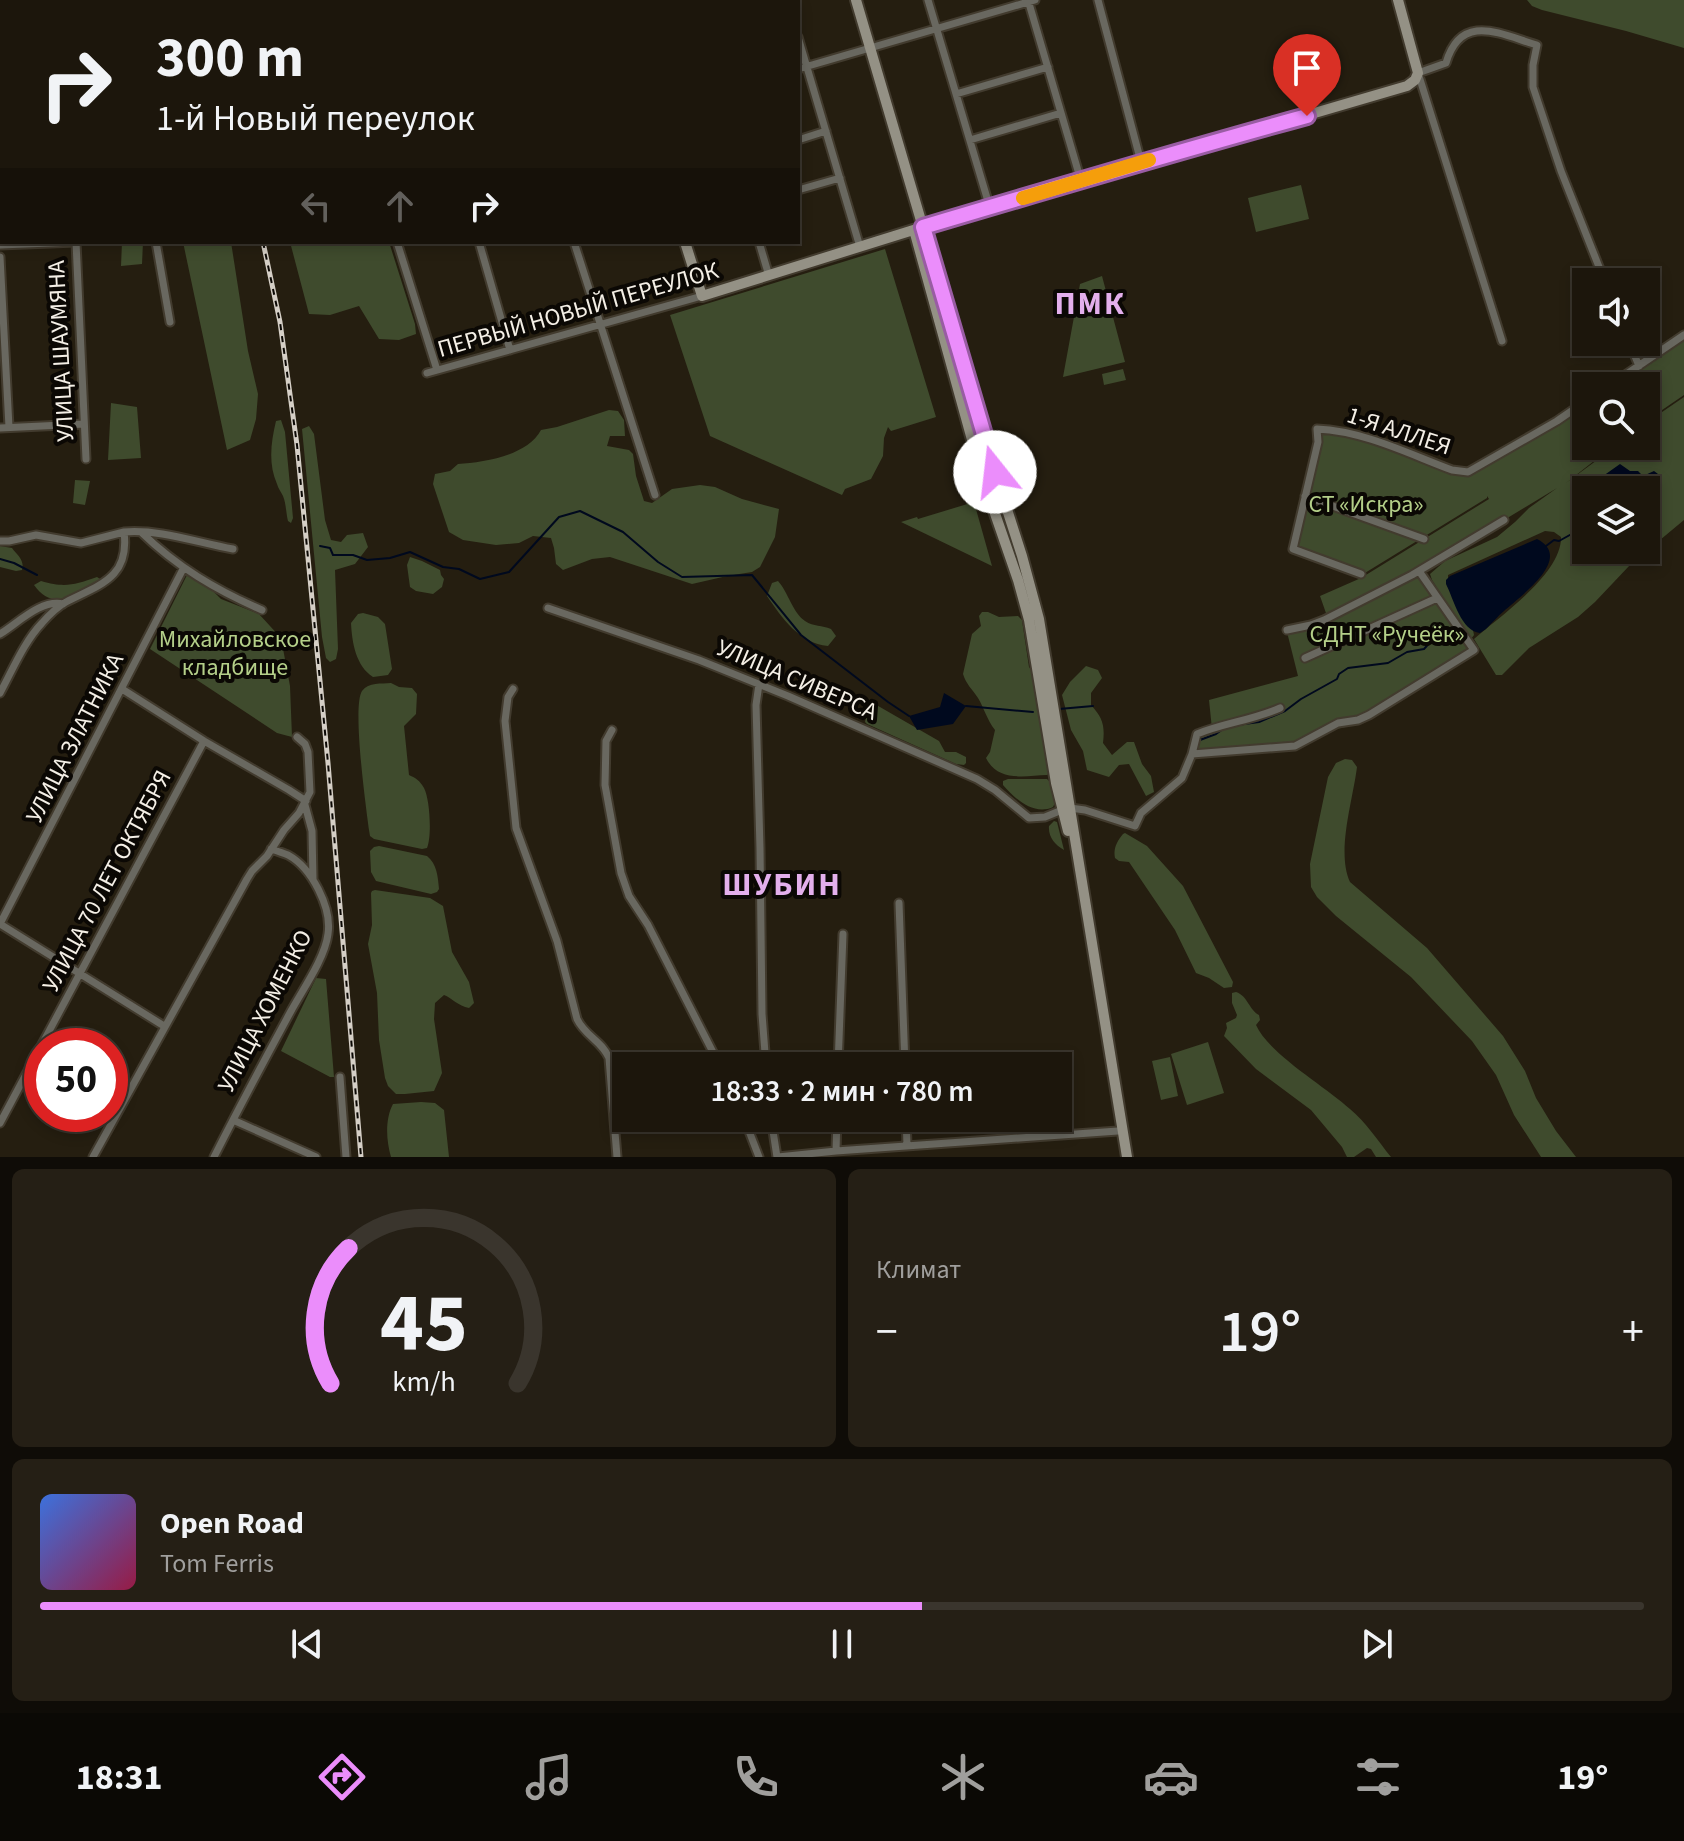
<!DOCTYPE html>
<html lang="ru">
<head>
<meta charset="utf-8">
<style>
  :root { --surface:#1c160c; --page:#251f15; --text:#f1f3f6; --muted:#a09f9d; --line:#3a352d; --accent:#eb8dfb }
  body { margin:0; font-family:"Source Sans 3",sans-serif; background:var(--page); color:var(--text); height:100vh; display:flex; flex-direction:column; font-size:30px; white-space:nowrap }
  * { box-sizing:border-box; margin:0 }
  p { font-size:26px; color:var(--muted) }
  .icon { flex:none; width:44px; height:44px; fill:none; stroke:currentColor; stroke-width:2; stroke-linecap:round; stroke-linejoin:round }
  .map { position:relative; height:1157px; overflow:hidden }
  .panel { display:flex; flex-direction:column; gap:12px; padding:12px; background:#0f0c07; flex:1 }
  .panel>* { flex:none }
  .guide { position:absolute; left:0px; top:0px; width:800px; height:244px; box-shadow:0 4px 12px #0003,0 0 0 2px var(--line); background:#1c160c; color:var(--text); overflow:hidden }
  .buttons { position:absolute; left:1572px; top:268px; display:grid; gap:16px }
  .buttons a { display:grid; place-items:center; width:88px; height:88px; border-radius:0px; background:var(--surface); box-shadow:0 4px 12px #0003,0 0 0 2px var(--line); font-size:40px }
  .speed { position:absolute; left:24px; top:1028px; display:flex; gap:16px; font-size:40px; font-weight:700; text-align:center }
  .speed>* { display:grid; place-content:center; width:104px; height:104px; border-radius:50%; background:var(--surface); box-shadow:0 4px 12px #0003,0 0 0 2px var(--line); line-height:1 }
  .speed .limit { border:12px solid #d22; background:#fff; color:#111 }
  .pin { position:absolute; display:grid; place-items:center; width:68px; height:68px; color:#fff; margin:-82px -34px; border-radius:50% 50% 50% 0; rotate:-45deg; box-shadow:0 0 8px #0007 }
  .pin .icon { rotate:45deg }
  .me { position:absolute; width:88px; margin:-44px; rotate:344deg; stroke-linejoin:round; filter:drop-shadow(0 0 6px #0008) }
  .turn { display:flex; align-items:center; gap:28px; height:168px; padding:0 24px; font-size:36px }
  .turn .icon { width:104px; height:104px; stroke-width:2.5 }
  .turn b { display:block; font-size:56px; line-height:68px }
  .lanes { display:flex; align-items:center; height:76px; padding:0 24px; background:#0003; justify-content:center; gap:40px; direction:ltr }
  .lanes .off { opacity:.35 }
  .big { font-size:60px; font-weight:600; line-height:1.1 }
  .panel .widget { flex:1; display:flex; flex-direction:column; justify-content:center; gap:12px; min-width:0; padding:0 28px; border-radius:12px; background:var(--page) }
  .panel .dial { align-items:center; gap:0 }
  .dial svg { height:208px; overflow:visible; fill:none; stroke:var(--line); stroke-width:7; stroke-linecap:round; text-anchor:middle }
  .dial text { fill:var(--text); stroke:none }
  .song { display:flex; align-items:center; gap:24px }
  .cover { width:96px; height:96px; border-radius:12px; background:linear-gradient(135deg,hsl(220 70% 55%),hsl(340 70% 35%)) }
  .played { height:8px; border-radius:4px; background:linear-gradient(90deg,var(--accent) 55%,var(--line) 55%) }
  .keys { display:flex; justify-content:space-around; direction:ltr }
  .heat { display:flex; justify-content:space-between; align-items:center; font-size:44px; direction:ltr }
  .panel .tiles { flex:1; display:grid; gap:12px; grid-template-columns:1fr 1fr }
  .widget:last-child { grid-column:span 2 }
  .trip { position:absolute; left:612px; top:1052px; width:460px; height:80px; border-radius:0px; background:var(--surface); box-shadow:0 4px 12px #0003,0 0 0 2px var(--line); font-weight:600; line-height:80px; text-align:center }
  .tab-bar { display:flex; height:128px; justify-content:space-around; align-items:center; background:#0b0905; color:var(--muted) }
  .tab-bar .icon { width:56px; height:56px }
  .tab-bar .on { color:var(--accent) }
  .tab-bar b { font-size:36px; color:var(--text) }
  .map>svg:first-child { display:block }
  .green { fill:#3f4b2d; fill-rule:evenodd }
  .water { fill:#00091e }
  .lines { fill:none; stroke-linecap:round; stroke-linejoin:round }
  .stream { stroke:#00091e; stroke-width:2 }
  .street-casing { stroke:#423b2e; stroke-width:11 }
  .secondary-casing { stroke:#423b2e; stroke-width:14 }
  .street { stroke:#696860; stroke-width:7 }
  .secondary { stroke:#949185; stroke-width:10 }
  .rail-casing { stroke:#d5cfc6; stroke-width:5 }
  .rail { stroke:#0b0804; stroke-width:2; stroke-dasharray:6; stroke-linecap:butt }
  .route-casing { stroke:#995ca3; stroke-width:20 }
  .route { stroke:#eb8dfb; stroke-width:14 }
  .slow { stroke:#f59e0b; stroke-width:14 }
  .labels { text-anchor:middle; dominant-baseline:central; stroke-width:8; stroke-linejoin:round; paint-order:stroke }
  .street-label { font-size:24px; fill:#f4efe6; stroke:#0b0804 }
  .park-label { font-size:24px; fill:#b4cf89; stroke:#0b0804 }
  .district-label { font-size:32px; font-weight:bold; letter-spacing:2px; fill:#e3afec; stroke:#0b0804 }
</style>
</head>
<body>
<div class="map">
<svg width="1684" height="1157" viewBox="0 0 1684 1157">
  <rect width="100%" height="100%" fill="#251e10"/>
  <!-- green -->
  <path class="green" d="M 1527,0 L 1684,0 L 1684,48 L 1626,31 L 1542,10 L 1532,6 Z
    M 1301,185 L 1309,219 L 1256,232 L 1248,198 Z
    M 122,242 L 143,242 L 142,264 L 121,266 Z
    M 183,242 L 231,242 L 248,351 L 258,394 L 256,419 L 250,440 L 227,450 Z
    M 290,242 L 389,242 L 415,324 L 416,334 L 399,340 L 379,339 L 359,306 L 330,315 L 309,314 Z
    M 885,249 L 936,417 L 891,431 L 888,427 L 884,438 L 883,456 L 871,479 L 845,489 L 842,495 L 710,436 L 670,315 Z
    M 1102,276 L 1125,362 L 1063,377 L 1080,284 Z
    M 1684,337 L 1684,395 L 1646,421 L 1646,386 L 1609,386 Z
    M 956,345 L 989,460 L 984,462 L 950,346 Z
    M 1123,369 L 1126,380 L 1104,385 L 1102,374 Z
    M 1684,397 L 1684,520 L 1630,565 L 1595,602 L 1578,617 L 1529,648 L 1502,675 L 1496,675 L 1474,639 C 1499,617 1562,574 1561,537 L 1554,532 L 1545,531 L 1448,575 L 1448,582 L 1473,630 L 1474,635 L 1471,639 L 1469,638 L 1432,580 L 1430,574 L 1445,561 L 1497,537 L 1515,522 L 1529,508 L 1557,488 L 1423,569 L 1476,653 L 1359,724 L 1332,730 L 1297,749 L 1190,759 L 1195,736 L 1212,729 L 1209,700 L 1298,676 L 1286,628 L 1327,616 L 1320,596 L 1361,578 L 1489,499 L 1487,496 L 1487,498 L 1360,576 L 1294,553 L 1318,430 L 1352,434 L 1468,472 L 1586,401 L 1586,446 L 1613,446 L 1566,483 L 1616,446 L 1646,446 L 1646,423 ZM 1586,490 L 1646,490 L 1646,550 L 1586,550 Z
    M 111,403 L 137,407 L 141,458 L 108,460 Z
    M 609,410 L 618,411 L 624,420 L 625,436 L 610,436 L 607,446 L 629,450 L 633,454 L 636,476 L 644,501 L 652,503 L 672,489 L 700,485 L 715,487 L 742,499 L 779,509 L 775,537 L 760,567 L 752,572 L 727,576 L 692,584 L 610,557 L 592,559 L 563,570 L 556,564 L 554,548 L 551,538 L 533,536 L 519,543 L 496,545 L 463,540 L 449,532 L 433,484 L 435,474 L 450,471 L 458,464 C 484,462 527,456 541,430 L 557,427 Z
    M 281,420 L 285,432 L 293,518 L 291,523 L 288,521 C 286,513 286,503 283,496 C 281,492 278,488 277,484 C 268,464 271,442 276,421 Z
    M 309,426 L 314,434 L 325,520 L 331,540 L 341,542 L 347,535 L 363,533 L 368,547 L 355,564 L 335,570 L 338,649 L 336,659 L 330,662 L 326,658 L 322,637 L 302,429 Z
    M 75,480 L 90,481 L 85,505 L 73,503 Z
    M 974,502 L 992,566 L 901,522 L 917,517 L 918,519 Z
    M 0,546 L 12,548 C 17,555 25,560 22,570 L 16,571 L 0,567 Z
    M 410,557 L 422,561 L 440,570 L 441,575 L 444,579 L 442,587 L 433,594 L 416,591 L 410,587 L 407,565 Z
    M 187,575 L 211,589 L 221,599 L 259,614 L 281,638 L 290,686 L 292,737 L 277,733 L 150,649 Z
    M 97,577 L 100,579 L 100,581 C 78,593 53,613 34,585 L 41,581 C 65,588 74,585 97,577 Z
    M 778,581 C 788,592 793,613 805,621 C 814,627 822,625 831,629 L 836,636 L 828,646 C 799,643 782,618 767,596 L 772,583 Z
    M 982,612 L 988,612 L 999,617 L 1018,616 L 1022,620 L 1029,667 L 1034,674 L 1050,773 L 1047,775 C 1024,776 998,782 986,758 L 990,752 L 995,730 C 987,720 984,708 978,698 C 972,689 966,684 963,674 L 972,634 L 981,626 L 979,616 Z
    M 363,613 L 378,617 L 385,624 L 392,669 L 388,675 L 373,677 C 356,666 352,643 351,623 L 358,614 Z
    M 1086,666 L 1098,670 L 1102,678 L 1091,693 L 1091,705 C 1103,718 1105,726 1103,743 L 1112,755 L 1127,742 L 1134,742 L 1142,764 L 1151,776 L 1154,792 L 1146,796 L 1129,764 L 1119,765 L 1109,777 L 1087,770 L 1083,751 L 1071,730 L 1062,695 L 1070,682 Z
    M 391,683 L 399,687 L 412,688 L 417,694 L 416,714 L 404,726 L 409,775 C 416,778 420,781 424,788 C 430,799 432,837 427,848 L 422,849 L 374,839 L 370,836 L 369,830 C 366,807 352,706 362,691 C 369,682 381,684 391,683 Z
    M 873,703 L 939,741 L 945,752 L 956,752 L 966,757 L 966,763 L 964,765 L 956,764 L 867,724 L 865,722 L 868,706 Z
    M 1345,759 L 1352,760 L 1357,767 C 1353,800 1336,852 1350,882 L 1427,948 L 1503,1036 L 1525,1071 L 1536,1098 L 1556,1131 L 1576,1157 L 1541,1157 L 1514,1115 L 1496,1075 L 1472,1041 L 1411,977 L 1336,916 L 1317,897 L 1311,887 L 1310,864 L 1328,777 L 1336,763 Z
    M 1008,779 L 1047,779 C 1054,785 1058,799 1053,807 C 1034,816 1015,799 1003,785 L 1003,781 Z
    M 1054,821 L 1057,822 L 1064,850 C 1055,845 1048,837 1049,826 Z
    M 1125,833 L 1147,846 L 1183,886 L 1233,982 L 1232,987 L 1224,988 L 1209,978 L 1196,973 L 1175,930 L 1129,862 L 1119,861 L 1115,858 C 1113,849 1117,841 1123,834 Z
    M 379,846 L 427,856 C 437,864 438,877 439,889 L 437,892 L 431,894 L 376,881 L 371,872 L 370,851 L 374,847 Z
    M 375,890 L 430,898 L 443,906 L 452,952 L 469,982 L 474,1003 L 469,1008 C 458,1006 452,998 444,995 L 435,1003 L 434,1019 L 442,1073 L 434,1091 L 405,1094 L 396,1094 L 388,1086 L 385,1078 L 379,1040 L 377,993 L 368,944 L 372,925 L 371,893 L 372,891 Z
    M 316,978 L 326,979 L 334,1077 L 330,1077 L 281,1051 Z
    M 1236,992 C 1248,996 1249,1010 1259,1015 L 1260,1020 L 1256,1025 C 1269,1054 1325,1086 1350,1109 C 1366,1122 1378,1141 1391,1157 L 1376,1157 L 1371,1149 L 1367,1148 L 1354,1157 L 1347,1157 L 1342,1147 L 1311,1110 L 1256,1069 L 1224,1036 L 1227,1028 L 1226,1023 L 1236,1018 L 1237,1015 L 1232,1003 L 1232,993 Z
    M 1208,1042 L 1224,1093 L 1187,1105 L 1171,1054 Z
    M 1170,1057 L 1178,1096 L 1161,1100 L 1152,1061 Z
    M 421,1102 L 435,1103 L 444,1110 L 449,1157 L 391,1157 C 386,1140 385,1119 393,1104 Z"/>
  <!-- water -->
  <path class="water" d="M 1620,464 L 1630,471 L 1638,471 L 1643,476 L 1654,471 L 1658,474 L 1654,484 L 1645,490 L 1586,490 L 1586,526 L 1572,512 L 1570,503 L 1572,498 Z
    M 1537,539 C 1575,558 1519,597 1504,611 C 1498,616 1492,623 1486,629 L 1480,633 C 1461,631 1454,600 1446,584 L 1446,580 L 1450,576 Z
    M 944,693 L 966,706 L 953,724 L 917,730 L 909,716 L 940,707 Z"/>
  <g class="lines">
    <!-- stream -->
    <path class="stream" d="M 320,546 L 330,548 L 333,555 L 353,555 L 367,560 L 390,558 L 410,552 L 443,567 L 459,569 L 480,579 L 509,572 L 559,517 L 580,511 L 623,532 L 658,562 L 682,577 L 752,575 L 801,635 L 888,702 L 909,716
      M 1546,546 L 1554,540 L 1559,541 L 1577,531
      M 0,559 L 14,563 L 37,575
      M 966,706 L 1033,712
      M 1059,709 L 1093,706
      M 1237,725 L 1259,722 L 1285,711 L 1301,699 L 1337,679 L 1339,674 L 1348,668 L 1388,663 L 1407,652 L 1424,649 L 1442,629
      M 1200,740 L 1216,734 L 1223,729"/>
    <!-- street casing -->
    <g class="street-casing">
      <path id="street" d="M 65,0 L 65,2
        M 109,0 L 113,2
        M 323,0 L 324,2
        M 411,0 L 412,2
        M 502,0 L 502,2
        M 687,0 L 687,2
        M 787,0 L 788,2
        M 928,0 L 990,208
        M 1028,0 L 1081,181
        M 1098,0 L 1141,162
        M 798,37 L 860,247
        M 0,60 L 2,60
        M 798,69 L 1035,0
        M 956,94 L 1048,67
        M 798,140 L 826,131
        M 970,140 L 1061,113
        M 798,190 L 840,178
        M 76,242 L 86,459
        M 156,242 L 170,322
        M 397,242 L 437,370
        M 479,242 L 510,350
        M 574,242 L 655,495
        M 759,242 L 769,276
        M 0,245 L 76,242
        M 0,257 L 9,427
        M 1502,341 L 1418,73 L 1446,63 C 1461,12 1500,34 1537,45 L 1533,65 L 1533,87 L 1561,171 L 1605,282
        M 1629,342 L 1639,366
        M 427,373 L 702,296
        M 1609,386 L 1684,335
        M 0,428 L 84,424
        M 1305,496 L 1424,539
        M 141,532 C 177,567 216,590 262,610
        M 0,541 L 9,541 L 36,535 L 81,543 L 124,532
        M 1361,574 L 1293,549 L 1318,442 L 1317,429 C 1364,431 1409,454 1452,470 L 1468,472 L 1557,421 L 1586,401
        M 548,608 L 699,660 L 788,696 L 977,779 L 995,790 L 1029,818 L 1045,817 L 1062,810
        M 1287,630 L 1311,625 L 1324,620 L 1412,575 L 1504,520
        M 0,634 C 18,623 41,599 63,604
        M 1305,658 L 1437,598
        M 759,684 L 756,705 L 760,848 L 762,1014 L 766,1066
        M 122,689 L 204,741 L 289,790 L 306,801
        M 513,689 L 508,697 L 505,721 L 516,828 L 557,941 L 577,1019 C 585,1036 602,1041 609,1058 L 617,1157
        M 0,693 C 13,669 24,642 42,623 C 49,615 57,607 66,602 C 99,585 130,578 124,532 C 161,529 198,543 233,549
        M 612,730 L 606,741 L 605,785 L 621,873 L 629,896 L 648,925 L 720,1066
        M 1192,754 L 1295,746 L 1338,723 L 1358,720 L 1369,715 L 1474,650 L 1419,571
        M 305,805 L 312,831 L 313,879
        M 1070,808 L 1085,810 L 1135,826 L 1141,813 L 1182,778 L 1192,754 L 1197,734 C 1224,723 1253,720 1280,708
        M 899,903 L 905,1066
        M 0,924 L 183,569
        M 0,924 L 164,1026
        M 838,1066 L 843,934
        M 340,1077 L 346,1157
        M 744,1118 L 759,1157
        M 771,1118 L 777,1157
        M 906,1118 L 907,1145
        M 233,1120 L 316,1157
        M 0,1123 L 204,741
        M 836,1151 L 837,1118
        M 93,1157 L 247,879 L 252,871 L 267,856 L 284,830 L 299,813 L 310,792 L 308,752 L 305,744 L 297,737
        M 214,1157 C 239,1108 265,1059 291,1011 C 303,989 325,958 328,934 C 332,908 312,868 288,855 C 283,853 277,851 271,849
        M 778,1157 L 836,1151 L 1118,1131"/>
    </g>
    <!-- secondary casing -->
    <g class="secondary-casing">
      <path id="secondary" d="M 612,0 L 613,2
        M 856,0 L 995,472 L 1022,556 L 1039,619 L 1127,1157
        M 914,230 L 982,476 L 1018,580 L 1029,620 L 1056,783 L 1068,831
        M 685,242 L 702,296 L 923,227 L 1098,176 L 1141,162 L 1229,138 L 1407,86 L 1415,80 L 1418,73 L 1398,0"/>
    </g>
    <!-- street -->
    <use href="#street" class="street"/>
    <!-- secondary -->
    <use href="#secondary" class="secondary"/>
    <!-- rail casing -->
    <g class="rail-casing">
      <path id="rail" d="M 195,0 L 195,2
        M 263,242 L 280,322 L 297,445 L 328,763 L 361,1157"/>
    </g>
    <!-- rail -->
    <use href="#rail" class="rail"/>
  </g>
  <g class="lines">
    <!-- route casing -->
    <g class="route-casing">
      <path id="route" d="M 995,472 L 923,227 C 1051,189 1179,151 1307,116"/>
    </g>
    <!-- route -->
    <use href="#route" class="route"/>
    <!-- slow -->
    <path class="slow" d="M 1023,198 L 1149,160"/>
  </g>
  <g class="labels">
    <!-- street labels -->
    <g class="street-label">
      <text transform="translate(578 310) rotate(-16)">ПЕРВЫЙ НОВЫЙ ПЕРЕУЛОК</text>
      <text transform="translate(61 351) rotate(-93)">УЛИЦА ШАУМЯНА</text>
      <text transform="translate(1399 431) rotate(18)">1-Я АЛЛЕЯ</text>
      <text transform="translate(797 680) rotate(23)">УЛИЦА СИВЕРСА</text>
      <text transform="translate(75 738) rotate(-63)">УЛИЦА ЗЛАТНИКА</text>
      <text transform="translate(107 881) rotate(-62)">УЛИЦА 70 ЛЕТ ОКТЯБРЯ</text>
      <text transform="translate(265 1011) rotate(-63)">УЛИЦА ХОМЕНКО</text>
    </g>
    <!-- park labels -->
    <g class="park-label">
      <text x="1366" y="504">СТ «Искра»</text>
      <text x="1387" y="634">СДНТ «Ручеёк»</text>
      <text x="235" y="639">Михайловское<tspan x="235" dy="28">кладбище</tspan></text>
    </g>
    <!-- district labels -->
    <g class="district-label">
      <text x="1090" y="304">ПМК</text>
      <text x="782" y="885">ШУБИН</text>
    </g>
  </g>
</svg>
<div class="buttons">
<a><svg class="icon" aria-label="sound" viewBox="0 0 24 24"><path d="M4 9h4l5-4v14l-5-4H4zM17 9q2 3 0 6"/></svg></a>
<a><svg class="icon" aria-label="search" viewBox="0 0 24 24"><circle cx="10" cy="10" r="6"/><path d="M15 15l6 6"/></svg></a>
<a><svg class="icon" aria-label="layers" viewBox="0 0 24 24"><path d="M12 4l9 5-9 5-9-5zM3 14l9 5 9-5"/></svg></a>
</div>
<div class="speed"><div class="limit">50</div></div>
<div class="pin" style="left:1307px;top:116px;background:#d93025"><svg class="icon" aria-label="arrive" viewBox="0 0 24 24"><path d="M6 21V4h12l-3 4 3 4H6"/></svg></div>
<svg class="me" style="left:995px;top:472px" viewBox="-20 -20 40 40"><circle r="19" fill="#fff"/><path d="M0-13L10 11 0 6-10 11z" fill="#eb8dfb"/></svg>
<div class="trip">18:33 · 2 мин · 780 m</div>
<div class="guide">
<div class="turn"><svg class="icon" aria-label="right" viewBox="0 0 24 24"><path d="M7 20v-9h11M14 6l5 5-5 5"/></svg><div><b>300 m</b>1-й Новый переулок</div></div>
<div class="lanes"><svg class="icon off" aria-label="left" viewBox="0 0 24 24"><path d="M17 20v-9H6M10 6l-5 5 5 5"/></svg><svg class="icon off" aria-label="ahead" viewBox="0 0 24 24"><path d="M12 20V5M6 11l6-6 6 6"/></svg><svg class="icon" aria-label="right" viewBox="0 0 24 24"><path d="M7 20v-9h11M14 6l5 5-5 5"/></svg></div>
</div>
</div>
<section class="panel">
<div class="tiles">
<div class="widget dial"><svg viewBox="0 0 100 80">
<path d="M14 69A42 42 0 1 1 86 69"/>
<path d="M14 69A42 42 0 0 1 21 17" stroke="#eb8dfb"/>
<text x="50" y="56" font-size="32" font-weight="700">45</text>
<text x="50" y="72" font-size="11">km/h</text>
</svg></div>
<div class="widget"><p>Климат</p>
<div class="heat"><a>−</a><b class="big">19°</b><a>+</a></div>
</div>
<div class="widget">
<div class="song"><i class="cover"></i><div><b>Open Road</b><p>Tom Ferris</p></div></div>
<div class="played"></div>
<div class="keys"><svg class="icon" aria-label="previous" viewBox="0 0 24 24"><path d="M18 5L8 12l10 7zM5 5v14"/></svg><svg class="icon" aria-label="pause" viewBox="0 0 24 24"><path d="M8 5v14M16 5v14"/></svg><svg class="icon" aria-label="next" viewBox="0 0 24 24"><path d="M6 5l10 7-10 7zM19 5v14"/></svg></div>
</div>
</div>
</section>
<nav class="tab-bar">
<b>18:31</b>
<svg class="icon on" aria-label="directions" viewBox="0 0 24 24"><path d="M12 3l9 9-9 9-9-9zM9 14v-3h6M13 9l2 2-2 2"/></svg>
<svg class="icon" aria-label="music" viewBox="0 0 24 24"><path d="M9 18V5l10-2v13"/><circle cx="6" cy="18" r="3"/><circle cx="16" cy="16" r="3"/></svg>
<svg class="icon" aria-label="phone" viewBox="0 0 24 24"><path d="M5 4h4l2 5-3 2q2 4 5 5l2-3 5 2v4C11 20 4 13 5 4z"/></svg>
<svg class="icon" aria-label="climate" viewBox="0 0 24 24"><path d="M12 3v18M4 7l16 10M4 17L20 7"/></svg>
<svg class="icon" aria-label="car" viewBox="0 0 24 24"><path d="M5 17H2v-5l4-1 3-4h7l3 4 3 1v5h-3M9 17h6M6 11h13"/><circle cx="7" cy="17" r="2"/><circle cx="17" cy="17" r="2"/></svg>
<svg class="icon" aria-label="filters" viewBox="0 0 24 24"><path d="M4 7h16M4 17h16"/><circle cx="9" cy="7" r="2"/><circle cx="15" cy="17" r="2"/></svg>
<b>19°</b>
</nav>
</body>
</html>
